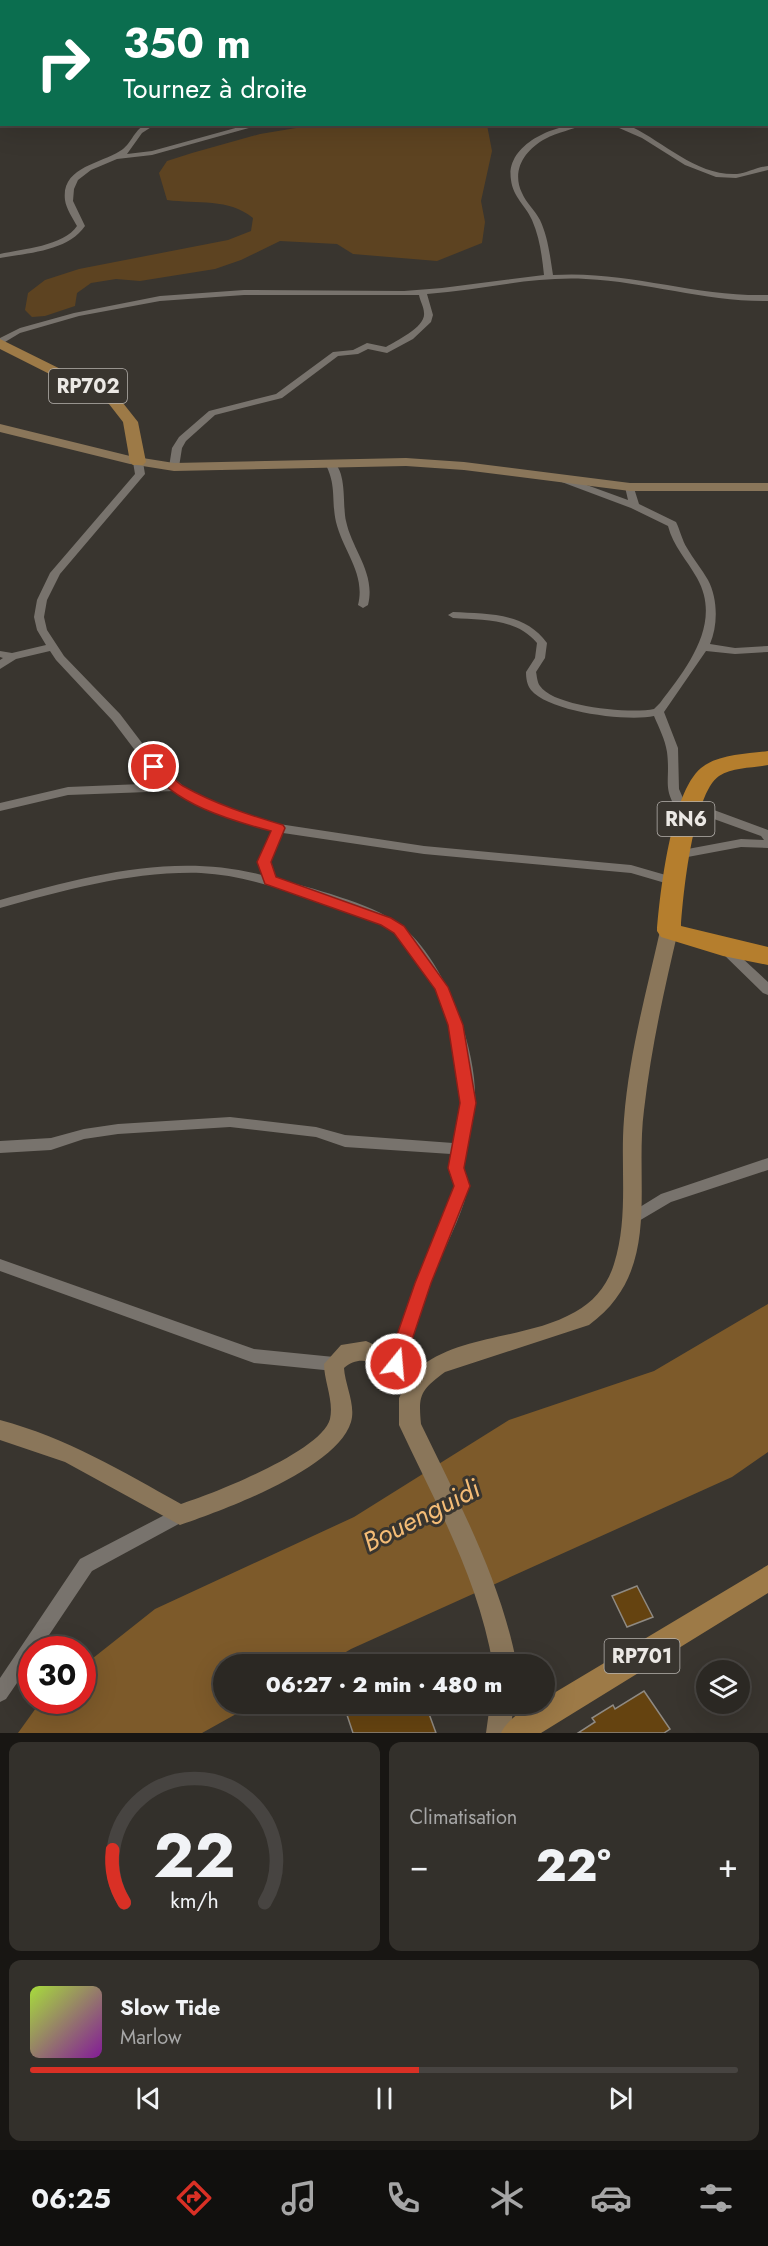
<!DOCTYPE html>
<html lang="fr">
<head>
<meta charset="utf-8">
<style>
  :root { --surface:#2b2823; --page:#33302b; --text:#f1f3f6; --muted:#a6a6a6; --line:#474441; --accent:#d93025 }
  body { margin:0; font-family:Jost,sans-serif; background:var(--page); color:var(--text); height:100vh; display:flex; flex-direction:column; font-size:22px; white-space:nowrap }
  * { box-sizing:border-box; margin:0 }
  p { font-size:20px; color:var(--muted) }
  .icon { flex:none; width:33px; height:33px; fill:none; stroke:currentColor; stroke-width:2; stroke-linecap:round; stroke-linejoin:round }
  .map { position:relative; height:1733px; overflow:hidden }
  .details { display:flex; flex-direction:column; gap:9px; padding:9px; background:#181613; flex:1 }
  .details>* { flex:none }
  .banner { position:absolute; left:0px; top:0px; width:768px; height:126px; box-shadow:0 6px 24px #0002,0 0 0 2px var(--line); background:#0b6e4f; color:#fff; overflow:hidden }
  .fabs { position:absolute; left:696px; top:1660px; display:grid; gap:12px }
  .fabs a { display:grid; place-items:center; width:54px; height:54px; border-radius:50%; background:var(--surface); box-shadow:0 6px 24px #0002,0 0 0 2px var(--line); font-size:30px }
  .speed { position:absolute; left:18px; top:1636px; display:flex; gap:12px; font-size:30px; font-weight:700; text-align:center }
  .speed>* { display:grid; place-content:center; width:78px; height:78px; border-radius:50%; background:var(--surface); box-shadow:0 6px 24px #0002,0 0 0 2px var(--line); line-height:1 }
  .speed .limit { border:9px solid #d22; background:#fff; color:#111 }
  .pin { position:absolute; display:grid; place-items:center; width:51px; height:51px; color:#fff; margin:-26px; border:3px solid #fff; border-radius:50%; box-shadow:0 2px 6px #0007 }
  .me { position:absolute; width:66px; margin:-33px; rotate:17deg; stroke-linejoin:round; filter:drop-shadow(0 0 4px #0008) }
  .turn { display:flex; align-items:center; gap:21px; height:126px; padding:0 24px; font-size:27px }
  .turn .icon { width:78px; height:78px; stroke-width:2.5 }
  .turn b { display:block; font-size:42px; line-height:51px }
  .big { font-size:45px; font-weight:800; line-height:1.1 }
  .details .card { flex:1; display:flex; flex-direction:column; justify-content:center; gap:9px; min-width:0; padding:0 21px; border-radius:12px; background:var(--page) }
  .details .dial { align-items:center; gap:0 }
  .dial svg { height:156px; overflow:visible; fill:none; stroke:var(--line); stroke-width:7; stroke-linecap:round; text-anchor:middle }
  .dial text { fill:var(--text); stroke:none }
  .song { display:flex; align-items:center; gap:18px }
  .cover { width:72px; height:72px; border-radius:9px; background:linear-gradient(135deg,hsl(80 70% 55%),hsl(290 70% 35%)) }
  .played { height:6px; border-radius:3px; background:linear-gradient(90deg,var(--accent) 55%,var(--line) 55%) }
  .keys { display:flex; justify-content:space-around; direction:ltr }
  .heat { display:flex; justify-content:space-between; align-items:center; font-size:33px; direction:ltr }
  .details .tiles { flex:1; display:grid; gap:9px; grid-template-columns:1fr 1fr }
  .card:last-child { grid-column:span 2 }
  .trip { position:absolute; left:213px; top:1654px; width:342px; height:60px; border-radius:30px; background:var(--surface); box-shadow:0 6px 24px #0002,0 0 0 2px var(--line); font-weight:800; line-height:60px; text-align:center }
  .tabs { display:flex; height:96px; justify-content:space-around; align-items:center; background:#11100e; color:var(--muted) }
  .tabs .icon { width:42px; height:42px }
  .tabs .on { color:var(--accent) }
  .tabs b { font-size:27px; color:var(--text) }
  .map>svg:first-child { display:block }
  .green { fill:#5d4321 }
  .water { fill:#7d5a2a }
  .building { fill:#654310; stroke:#8f8a83; stroke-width:1.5 }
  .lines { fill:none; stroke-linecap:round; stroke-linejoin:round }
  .street { fill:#78736d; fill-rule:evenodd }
  .secondary { fill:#8a765a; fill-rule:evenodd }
  .primary { fill:#9d7a47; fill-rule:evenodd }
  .highway { fill:#b57e2d; fill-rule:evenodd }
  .route { fill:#d93025; stroke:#8d1f18; stroke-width:1.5 }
  .labels { text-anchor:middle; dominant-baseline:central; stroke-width:6; stroke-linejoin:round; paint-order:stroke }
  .shield { fill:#39352f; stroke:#b6b2ae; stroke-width:1.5 }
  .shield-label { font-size:20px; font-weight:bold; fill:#ebe8e4 }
  .near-water-label { font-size:27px; font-style:italic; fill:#f4bc76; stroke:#39352f }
</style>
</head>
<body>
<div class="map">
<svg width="768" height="1733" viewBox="0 0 768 1733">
  <rect width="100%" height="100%" fill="#39352f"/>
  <!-- green -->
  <path class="green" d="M 314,125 L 487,125 L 492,151 L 481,201 L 485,222 L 482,243 L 437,261 L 353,254 L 337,244 L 280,241 L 241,260 L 215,269 L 140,281 L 116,279 L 91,283 L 77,293 L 75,306 L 45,316 L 32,317 L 25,310 L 28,293 L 45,280 L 79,269 L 228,240 L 251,231 L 253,218 C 229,198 197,204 167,200 L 159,173 L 167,161 L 192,153 L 260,134 Z"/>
  <!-- water -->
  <path class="water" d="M 768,1304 L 768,1452 L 732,1477 L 351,1649 L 324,1665 L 224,1665 L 224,1704 L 254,1704 L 202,1733 L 18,1733 L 41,1701 L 82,1701 L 83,1666 L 155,1609 L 354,1517 L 509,1420 L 654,1371 Z"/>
  <!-- building -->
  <path class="building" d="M 637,1586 L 653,1617 L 627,1627 L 612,1596 Z
    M 644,1691 L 670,1729 L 664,1733 L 578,1733 L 595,1722 L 592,1718 L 613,1705 L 615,1709 Z
    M 379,1704 L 413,1704 L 417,1715 L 428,1711 L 436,1733 L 353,1733 L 347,1715 Z"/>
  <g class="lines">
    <!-- street -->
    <path class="street" d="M 359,0 L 369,0 L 356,2 Z
      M 146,124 L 156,124 L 142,133 L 127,154 L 152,151 L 250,124 L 263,124 L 152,155 L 117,159 L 91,170 L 78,180 L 74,189 L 73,201 L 85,226 C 68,251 28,253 0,258 L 0,254 C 22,249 64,246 77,226 C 73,219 66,208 65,200 C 61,167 100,164 120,151 C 132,144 132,132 146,124 Z
      M 584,124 C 572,130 558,132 545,139 C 525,150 511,170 522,193 C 526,203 535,210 540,220 C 548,237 550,256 553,275 C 626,270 695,297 768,295 L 768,301 C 706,302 648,282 586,279 C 533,276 480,290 427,294 L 433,315 L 431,322 L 413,339 L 387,353 L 368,349 L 358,354 L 338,356 L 282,398 L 215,415 L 186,441 L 182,448 L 179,467 L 174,470 L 169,467 L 172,448 L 179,437 L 209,411 L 276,394 L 333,352 L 353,350 L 367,343 L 386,347 C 396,341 426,327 424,313 C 424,307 420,301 419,295 L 244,295 L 160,301 L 79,316 L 20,333 L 0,345 L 0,338 L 20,328 L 74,313 L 160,296 L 244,290 L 404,291 L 442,288 L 544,275 C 542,257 540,238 532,220 C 526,206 513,197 511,180 C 505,144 556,124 584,124 Z
      M 610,124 L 623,124 L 632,127 C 665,143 697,176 737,174 C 747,173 757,167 768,166 L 768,170 L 736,178 L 716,177 L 685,165 L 642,138 Z
      M 138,459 L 143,462 L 145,474 L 60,574 L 47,600 L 44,617 L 47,630 L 64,656 L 120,714 L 158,764 L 189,791 L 253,817 L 279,824 L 424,846 L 631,865 L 676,878 L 678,881 L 672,885 L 631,873 L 424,854 L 283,833 L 270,862 L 275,878 C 310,888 371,903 399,924 C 444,957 478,1049 475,1104 C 474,1123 466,1142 464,1162 C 463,1173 470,1183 467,1193 C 459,1222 442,1253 431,1282 C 421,1309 413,1337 404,1364 L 401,1369 L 396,1371 L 391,1369 L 388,1364 L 416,1283 L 453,1193 C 455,1179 449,1169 451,1154 L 345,1147 L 316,1137 L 230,1127 L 118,1134 L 84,1139 L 51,1150 L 0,1153 L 0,1141 L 51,1138 L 84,1129 L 118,1124 L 230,1117 L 316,1127 L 345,1135 L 453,1143 C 456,1130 461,1116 461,1103 C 464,1049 435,964 391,931 C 371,915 344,909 320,901 C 281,889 242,875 201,873 C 133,871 65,890 0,908 L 0,900 C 86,876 174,852 262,875 L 258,862 L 272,830 L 245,823 L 181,797 L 174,791 L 68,795 L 0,811 L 0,803 L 68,787 L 166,783 L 150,770 L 112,720 L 56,660 L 50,651 L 16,659 L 0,669 L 0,660 L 3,658 L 0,657 L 0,651 L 12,653 L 46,645 L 37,630 L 34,617 L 37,600 L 50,573 L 135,474 L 133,462 Z
      M 330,460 C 348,468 342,504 346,521 C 352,550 376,573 368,605 L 363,608 L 358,605 C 366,574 343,551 336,522 C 331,499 337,486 325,463 Z
      M 562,476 L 628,500 L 625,487 L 630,484 L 633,485 L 639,504 L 676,522 C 680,530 682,540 687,548 C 693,559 702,569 708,580 C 718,599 718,625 710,644 L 735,648 L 768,646 L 768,652 L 735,654 L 706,651 L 664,712 L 678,748 L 679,789 L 686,805 L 691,802 L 695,803 L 768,830 L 768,848 L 741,847 L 677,859 L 673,858 L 671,855 L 673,852 L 677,851 L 741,839 L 764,840 L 761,836 L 689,810 L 693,815 L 691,818 L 683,818 C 660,788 671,784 667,752 C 665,739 659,728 654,716 C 628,722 549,712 531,690 C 527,685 526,678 526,672 L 535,658 L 537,643 C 516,618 483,620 453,618 L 448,615 L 453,612 C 487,614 525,612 547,643 L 545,658 L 536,672 C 537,676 537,682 540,686 C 554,707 631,714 654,709 L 660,703 C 686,669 723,624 697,578 C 687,560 673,546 668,526 L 631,508 L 559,481 L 559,477 Z
      M 724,943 L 728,945 L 768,982 L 768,995 L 763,993 L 720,951 L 718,948 L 720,945 Z
      M 768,1158 L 768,1170 L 671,1202 L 632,1225 L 627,1223 L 625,1219 L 627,1215 L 661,1194 Z
      M 0,1259 L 254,1349 L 334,1357 L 339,1359 L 342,1364 L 339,1369 L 334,1371 L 254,1363 L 0,1271 Z
      M 180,1507 L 186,1510 L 188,1515 L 186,1520 L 92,1571 L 39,1650 L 32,1650 L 32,1661 L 6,1699 L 0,1702 L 0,1678 L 80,1559 Z"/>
    <!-- secondary -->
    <path class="secondary" d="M 0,424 L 130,456 L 174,463 L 406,458 L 464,462 L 630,483 L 768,483 L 768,491 L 630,491 L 464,470 L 406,466 L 174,471 L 130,464 L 0,432 Z
      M 669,925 L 675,927 L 678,931 C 664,990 651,1049 644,1110 C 634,1187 663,1271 589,1325 L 445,1372 C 421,1390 418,1394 421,1424 C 459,1503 500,1578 517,1665 L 493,1665 C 478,1578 436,1504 399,1425 L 399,1398 L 408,1380 C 388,1370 363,1350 344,1368 C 345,1385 356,1405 351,1422 C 337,1469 223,1510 180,1525 L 65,1462 L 0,1440 L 0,1420 C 67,1438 122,1471 181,1504 C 213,1494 322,1451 330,1419 C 334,1401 324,1381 324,1364 L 341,1345 L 366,1341 L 421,1366 C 466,1333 528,1339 575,1312 C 594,1302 608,1284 614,1264 C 629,1217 620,1167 624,1119 C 629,1055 646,993 660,931 L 663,927 Z
      M 490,1704 L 514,1704 L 510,1733 L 486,1733 Z"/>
    <!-- primary -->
    <path class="primary" d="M 0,339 L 119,398 L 138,422 L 146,462 L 143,465 L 133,465 L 130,462 L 123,422 L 109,404 L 0,349 Z
      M 768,1565 L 768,1593 L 541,1733 L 501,1733 C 507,1719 529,1704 544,1704 L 544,1699 Z"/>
    <!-- highway -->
    <path class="highway" d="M 768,751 L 768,765 C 752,768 733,767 719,776 C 693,794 683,895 681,926 L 768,947 L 768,965 L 723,956 L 661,937 L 657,931 C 660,893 671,793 701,768 C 718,754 747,754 768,751 Z"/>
  </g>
  <!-- route -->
  <path class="route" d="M 154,762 C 166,766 172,780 183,786 C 215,804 249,815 283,825 L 285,828 L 271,862 L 276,877 L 391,918 L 404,926 L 448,987 L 463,1025 L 476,1103 L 464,1168 L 470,1186 L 431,1283 L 402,1370 L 396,1372 L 390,1370 L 387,1364 L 415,1283 L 454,1186 L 448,1168 L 460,1103 L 448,1025 L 435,989 L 394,933 L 381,925 L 265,884 L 257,862 L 271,831 C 229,820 174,804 148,767 Z"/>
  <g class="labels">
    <!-- shield labels -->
    <g class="shield">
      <rect x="49" y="369" width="78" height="34" rx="4.5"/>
      <rect x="657.5" y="802" width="57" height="34" rx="4.5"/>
      <rect x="604.5" y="1639" width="75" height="34" rx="4.5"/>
    </g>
    <g class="shield-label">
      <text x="88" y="386">RP702</text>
      <text x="686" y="819">RN6</text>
      <text x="642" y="1656">RP701</text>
    </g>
    <!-- near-water labels -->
    <g class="near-water-label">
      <text transform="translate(421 1515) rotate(-27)">Bouenguidi</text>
    </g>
  </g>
</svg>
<div class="fabs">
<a><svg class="icon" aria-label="layers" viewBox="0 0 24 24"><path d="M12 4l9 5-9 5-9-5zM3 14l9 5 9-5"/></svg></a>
</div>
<div class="speed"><div class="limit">30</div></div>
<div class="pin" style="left:154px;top:767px;background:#d93025"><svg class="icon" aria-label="arrive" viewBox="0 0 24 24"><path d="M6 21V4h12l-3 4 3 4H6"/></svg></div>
<svg class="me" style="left:396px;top:1364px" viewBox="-20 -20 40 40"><circle r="17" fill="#d93025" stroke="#fff" stroke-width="3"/><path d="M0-11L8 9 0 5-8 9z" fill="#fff"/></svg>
<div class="trip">06:27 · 2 min · 480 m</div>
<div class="banner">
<div class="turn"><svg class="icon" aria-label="right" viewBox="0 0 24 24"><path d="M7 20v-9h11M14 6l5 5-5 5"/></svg><div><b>350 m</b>Tournez à droite</div></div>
</div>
</div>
<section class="details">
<div class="tiles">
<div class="card dial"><svg viewBox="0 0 100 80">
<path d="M14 69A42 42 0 1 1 86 69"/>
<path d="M14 69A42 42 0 0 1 8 42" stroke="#d93025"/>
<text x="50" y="56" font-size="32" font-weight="700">22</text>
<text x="50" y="72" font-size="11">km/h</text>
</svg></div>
<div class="card"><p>Climatisation</p>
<div class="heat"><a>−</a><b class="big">22°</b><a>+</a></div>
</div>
<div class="card">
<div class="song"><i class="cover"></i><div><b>Slow Tide</b><p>Marlow</p></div></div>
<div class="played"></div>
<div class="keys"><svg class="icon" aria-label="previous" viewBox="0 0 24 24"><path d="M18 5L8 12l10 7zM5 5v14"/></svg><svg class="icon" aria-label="pause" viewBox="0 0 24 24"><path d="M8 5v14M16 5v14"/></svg><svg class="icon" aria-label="next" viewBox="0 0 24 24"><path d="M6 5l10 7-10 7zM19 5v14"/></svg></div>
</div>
</div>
</section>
<nav class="tabs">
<b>06:25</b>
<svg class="icon on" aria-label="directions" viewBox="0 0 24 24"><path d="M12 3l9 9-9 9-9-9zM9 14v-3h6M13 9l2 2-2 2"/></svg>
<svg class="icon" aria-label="music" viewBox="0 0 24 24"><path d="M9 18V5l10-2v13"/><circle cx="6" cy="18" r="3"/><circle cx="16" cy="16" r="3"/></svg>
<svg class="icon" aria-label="phone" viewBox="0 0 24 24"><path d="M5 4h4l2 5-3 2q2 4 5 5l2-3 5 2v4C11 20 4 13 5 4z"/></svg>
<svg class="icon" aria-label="climate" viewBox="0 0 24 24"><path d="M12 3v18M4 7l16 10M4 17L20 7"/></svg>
<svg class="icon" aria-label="car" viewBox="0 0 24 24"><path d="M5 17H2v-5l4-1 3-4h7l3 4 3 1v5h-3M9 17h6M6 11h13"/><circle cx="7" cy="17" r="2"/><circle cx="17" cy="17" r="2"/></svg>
<svg class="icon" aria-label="filters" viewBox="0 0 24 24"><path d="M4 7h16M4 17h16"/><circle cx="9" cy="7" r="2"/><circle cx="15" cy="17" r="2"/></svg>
</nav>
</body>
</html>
